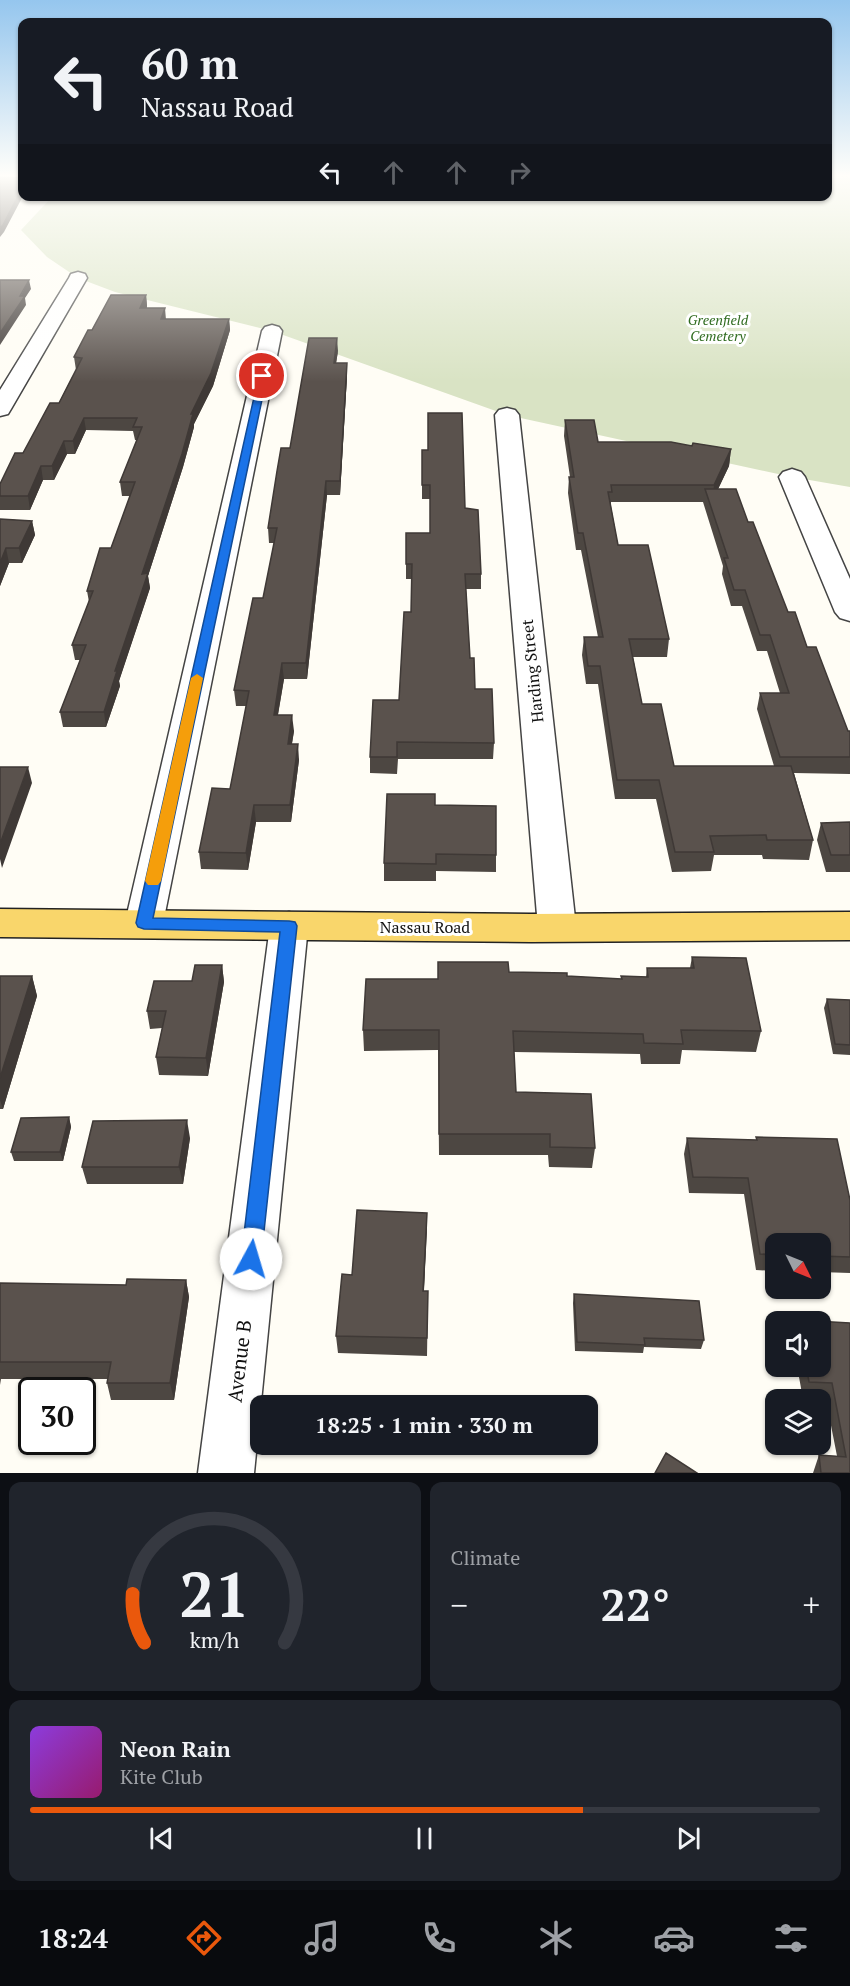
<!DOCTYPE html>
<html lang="en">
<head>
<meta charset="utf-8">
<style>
  :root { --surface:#171b24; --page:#20242c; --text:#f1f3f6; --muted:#9ea1a6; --line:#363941; --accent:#ea580c }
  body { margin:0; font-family:"PT Serif",serif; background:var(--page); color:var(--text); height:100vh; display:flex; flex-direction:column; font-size:22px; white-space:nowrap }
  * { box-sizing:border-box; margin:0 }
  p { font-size:20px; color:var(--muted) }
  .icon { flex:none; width:33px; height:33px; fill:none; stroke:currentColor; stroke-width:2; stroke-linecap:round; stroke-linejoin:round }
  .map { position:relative; height:1473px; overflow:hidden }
  .drawer { display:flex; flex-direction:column; gap:9px; padding:9px; background:#0d0f14; flex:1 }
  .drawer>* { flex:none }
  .guide { position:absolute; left:18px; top:18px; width:814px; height:183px; border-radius:12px; box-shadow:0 2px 4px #0004; background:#171b24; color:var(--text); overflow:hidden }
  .needle { width:39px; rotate:133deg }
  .buttons { position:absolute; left:765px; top:1233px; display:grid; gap:12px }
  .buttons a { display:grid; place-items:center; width:66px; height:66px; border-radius:12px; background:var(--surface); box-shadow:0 2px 4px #0004; font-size:30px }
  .speed { position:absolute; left:18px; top:1377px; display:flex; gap:12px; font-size:30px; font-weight:700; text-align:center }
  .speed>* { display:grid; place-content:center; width:78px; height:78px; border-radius:50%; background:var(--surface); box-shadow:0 2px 4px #0004; line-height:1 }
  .speed .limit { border:3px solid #111; border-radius:9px; background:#fff; color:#111 }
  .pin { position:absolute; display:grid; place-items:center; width:51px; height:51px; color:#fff; margin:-26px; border:3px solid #fff; border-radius:50%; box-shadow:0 2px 6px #0007 }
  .me { position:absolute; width:66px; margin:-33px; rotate:6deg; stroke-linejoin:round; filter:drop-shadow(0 0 4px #0008) }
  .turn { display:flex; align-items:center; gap:21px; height:126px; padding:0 24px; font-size:27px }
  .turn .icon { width:78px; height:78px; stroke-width:2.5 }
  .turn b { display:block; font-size:42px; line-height:51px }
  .lanes { display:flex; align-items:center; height:57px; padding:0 24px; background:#0003; justify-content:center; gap:30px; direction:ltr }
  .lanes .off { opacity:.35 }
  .big { font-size:45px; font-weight:600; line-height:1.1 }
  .drawer .tile { flex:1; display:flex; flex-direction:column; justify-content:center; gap:9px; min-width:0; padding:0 21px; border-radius:12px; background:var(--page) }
  .drawer .dial { align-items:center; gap:0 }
  .dial svg { height:156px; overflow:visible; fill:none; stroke:var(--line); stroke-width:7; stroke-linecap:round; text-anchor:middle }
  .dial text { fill:var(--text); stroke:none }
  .song { display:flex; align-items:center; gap:18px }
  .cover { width:72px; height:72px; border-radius:9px; background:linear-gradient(135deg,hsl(270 70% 55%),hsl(320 70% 35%)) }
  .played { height:6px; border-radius:3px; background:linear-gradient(90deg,var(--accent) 70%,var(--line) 70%) }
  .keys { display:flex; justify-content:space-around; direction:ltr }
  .heat { display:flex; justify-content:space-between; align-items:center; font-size:33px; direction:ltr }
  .drawer .tiles { flex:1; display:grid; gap:9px; grid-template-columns:1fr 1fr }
  .tile:last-child { grid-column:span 2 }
  .trip { position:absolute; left:250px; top:1395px; width:348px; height:60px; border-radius:12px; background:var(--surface); box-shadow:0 2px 4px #0004; font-weight:600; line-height:60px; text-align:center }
  .tab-bar { display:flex; height:96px; justify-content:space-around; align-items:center; background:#090b0e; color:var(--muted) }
  .tab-bar .icon { width:42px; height:42px }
  .tab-bar .selected { color:var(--accent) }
  .tab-bar b { font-size:27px; color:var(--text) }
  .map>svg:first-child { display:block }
  .cemetery { fill:#d9e3c4 }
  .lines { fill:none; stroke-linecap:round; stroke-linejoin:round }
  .street-casing { stroke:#444; stroke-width:3 }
  .primary-casing { stroke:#222; stroke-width:3 }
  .street { fill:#fff; fill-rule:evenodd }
  .primary { fill:#f9d66b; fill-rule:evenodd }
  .wall { fill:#4d4742; fill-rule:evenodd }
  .shaded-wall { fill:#3f3936 }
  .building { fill:#5a524d; stroke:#3f3936; stroke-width:1.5 }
  .route { fill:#1a73e8; stroke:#114b97; stroke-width:1.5 }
  .slow { fill:#f59e0b }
  .labels { text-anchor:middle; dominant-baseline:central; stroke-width:6; stroke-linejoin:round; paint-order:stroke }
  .far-park-label { font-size:14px; font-style:italic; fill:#2f6b1f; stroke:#fff }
  .street-label { font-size:16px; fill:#111; stroke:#fff }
  .near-street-label { font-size:20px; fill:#111; stroke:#fff }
</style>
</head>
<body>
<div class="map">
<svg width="850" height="1473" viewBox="0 0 850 1473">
  <rect width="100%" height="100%" fill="#fffdf5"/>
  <!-- cemetery -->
  <path class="cemetery" d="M 828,175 L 850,175 L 850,487 L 792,477 L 507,415 L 272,331 L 115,292 L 78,278 L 47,257 L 21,230 L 52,197 L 828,196 Z"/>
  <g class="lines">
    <!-- street casing -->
    <g class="street-casing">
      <path id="street" d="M 78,272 L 85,274 L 87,278 L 11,409 L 8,414 L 0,416 L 0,390 L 69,278 L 71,274 Z
        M 272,325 L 279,327 L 282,331 L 163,923 L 158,933 L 144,937 L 130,933 L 125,923 L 262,331 L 265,327 Z
        M 507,408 L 515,410 L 519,415 L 576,927 L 571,937 L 557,941 L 543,937 L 538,927 L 495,415 L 499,410 Z
        M 792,469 L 801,472 L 805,477 L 850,579 L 850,621 L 840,618 L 835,612 L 779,477 L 783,472 Z
        M 289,912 L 303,916 L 308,926 L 254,1473 L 198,1473 L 270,926 L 275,916 Z"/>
    </g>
    <!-- primary casing -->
    <g class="primary-casing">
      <path id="primary" d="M 0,909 L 531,914 L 850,912 L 850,940 L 531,942 L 0,937 Z"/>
    </g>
    <!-- street -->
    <use href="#street" class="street"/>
    <!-- primary -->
    <use href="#primary" class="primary"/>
  </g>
  <!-- wall -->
  <path class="wall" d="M 146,295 L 147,306 L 147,308 L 166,319 L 229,319 L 230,330 L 213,386 L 194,424 L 194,427 L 183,467 L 148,576 L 150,588 L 119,681 L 120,686 L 106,727 L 63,727 L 60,712 L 80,660 L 75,660 L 72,645 L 89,602 L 87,591 L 111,548 L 130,496 L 122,496 L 120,482 L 137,440 L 135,440 L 133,431 L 86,430 L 75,454 L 67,454 L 54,480 L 43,480 L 30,510 L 0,510 L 0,484 L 59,403 L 76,370 L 74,357 L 92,330 Z
    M 338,351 L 336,363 L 347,363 L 347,376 L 340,495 L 327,495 L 307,679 L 284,679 L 278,715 L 294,731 L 292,744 L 299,760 L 291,822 L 256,822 L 248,870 L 201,869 L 199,852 L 230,789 L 246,706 L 236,706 L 234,690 L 263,598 L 274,543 L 269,543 L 268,528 L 290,448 Z
    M 565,420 L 598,442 L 692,446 L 731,449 L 729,466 L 718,489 L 748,522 L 788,612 L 807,647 L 848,731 L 850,731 L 850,774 L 794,773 L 813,840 L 809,860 L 763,859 L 762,855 L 714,855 L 711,871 L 672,872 L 656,799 L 615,799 L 598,684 L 586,684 L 582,655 L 584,637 L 598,637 L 581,550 L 576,550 L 568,493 L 569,477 L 570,477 L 564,436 ZM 611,502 L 703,502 L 723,566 L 722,574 L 731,606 L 742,606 L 757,651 L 767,651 L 780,693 L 760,693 L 757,709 L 774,766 L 674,766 L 642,704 L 633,657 L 667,657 L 669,639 L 618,545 L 611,506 Z
    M 422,464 L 465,508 L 481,574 L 481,589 L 466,589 L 470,658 L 475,689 L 494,743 L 493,759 L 398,759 L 397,774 L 370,773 L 370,757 L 399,700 L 411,612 L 412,579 L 406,579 L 406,533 L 430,533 L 430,499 L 422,499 Z
    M 0,519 L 32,521 L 35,535 L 22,563 L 9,563 L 0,586 Z
    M 435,805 L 496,855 L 496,872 L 436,871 L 436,881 L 384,881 L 384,863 Z
    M 850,822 L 850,872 L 826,872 L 817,840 L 821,823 Z
    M 692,957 L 761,1031 L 756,1052 L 682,1050 L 680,1064 L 641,1064 L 640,1054 L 514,1052 L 516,1092 L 595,1148 L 592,1168 L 549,1167 L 548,1155 L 439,1155 L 438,1050 L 364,1051 L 363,1030 L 438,979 L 509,972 L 567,976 L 621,979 L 621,976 L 646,977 L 647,968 L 690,968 Z
    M 222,965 L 224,982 L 208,1076 L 159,1075 L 156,1057 L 162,1028 L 150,1029 L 147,1011 L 192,981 Z
    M 0,976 L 32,976 L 37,996 L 3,1109 L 0,1109 Z
    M 827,999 L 850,1000 L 850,1055 L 833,1054 L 824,1008 Z
    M 69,1117 L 71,1127 L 63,1161 L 14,1161 L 11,1152 Z
    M 756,1137 L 850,1200 L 850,1273 L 820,1272 L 820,1244 L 776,1244 L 776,1271 L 756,1270 L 744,1194 L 689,1193 L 684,1154 L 687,1138 L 756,1140 Z
    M 190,1138 L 183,1184 L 87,1184 L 82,1167 Z
    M 427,1213 L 424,1291 L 428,1291 L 427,1356 L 338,1353 L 336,1336 L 352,1275 Z
    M 186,1280 L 189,1297 L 174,1400 L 111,1400 L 107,1383 L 107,1379 L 1,1379 L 0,1385 L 0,1283 L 126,1285 Z
    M 574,1294 L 704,1340 L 701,1349 L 644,1347 L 643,1353 L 575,1351 L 573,1303 Z
    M 798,1320 L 850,1323 L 850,1473 L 813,1473 L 819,1455 L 837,1456 L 826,1400 L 803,1399 L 797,1366 L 820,1366 L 820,1322 L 797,1322 Z"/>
  <!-- shaded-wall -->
  <path class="shaded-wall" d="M 22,188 L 23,196 L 4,232 L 0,237 L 0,228 Z
    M 29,280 L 31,289 L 25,298 L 26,305 L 0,345 L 0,333 Z
    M 146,295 L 147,306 L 142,319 L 140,308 Z
    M 165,308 L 166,320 L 161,319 Z
    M 229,319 L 230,330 L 213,386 L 194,424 L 194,427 L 183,467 L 148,576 L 150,588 L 119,681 L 120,686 L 106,727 L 104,712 L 142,574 L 191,414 Z
    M 337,338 L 338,351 L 334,376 L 334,363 Z
    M 347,363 L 347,376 L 340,495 L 340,481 Z
    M 84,418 L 86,430 L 75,454 L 73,441 Z
    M 64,441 L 67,454 L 54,480 L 52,466 Z
    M 731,449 L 729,466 L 712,502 L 714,485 Z
    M 41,466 L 43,480 L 30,510 L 28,496 Z
    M 326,481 L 327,495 L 307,679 L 306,663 Z
    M 32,521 L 35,535 L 22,563 L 19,548 Z
    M 6,548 L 9,563 L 0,586 L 0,563 Z
    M 282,663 L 284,679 L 275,731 L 274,715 Z
    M 292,715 L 294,731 L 289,760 L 288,744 Z
    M 298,744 L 299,760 L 291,822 L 290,805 Z
    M 28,767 L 32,783 L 2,868 L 0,859 L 0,844 Z
    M 254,805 L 256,822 L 248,870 L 246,853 Z
    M 222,965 L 224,982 L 208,1076 L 206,1058 Z
    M 32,976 L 37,996 L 3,1109 L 0,1100 L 0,1078 Z
    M 69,1117 L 71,1127 L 63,1161 L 60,1152 Z
    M 187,1120 L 190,1138 L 183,1184 L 179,1167 Z
    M 427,1213 L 427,1230 L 423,1308 L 423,1291 Z
    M 186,1280 L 189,1297 L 174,1400 L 170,1383 Z"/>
  <!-- building -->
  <path class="building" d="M 0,177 L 22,178 L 22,188 L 3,225 L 0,228 Z
    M 0,280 L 29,280 L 20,296 L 25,296 L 0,333 Z
    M 111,295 L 146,295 L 140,308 L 165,308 L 161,319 L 229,319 L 211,373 L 191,414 L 193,414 L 182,454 L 142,574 L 148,573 L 115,671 L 117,671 L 104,712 L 60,712 L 86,645 L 72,645 L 93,591 L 87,591 L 100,548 L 111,548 L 135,482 L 120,482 L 142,427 L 133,427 L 137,418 L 84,418 L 73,441 L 64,441 L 52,466 L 41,466 L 28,496 L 0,496 L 0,484 L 15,453 L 23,453 L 50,403 L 59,403 L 82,358 L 74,357 L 88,330 L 92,330 Z
    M 309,338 L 337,338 L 334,363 L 347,363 L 340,481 L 326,481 L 306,663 L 282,663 L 274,715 L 292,715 L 288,744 L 298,744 L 290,805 L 254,805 L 246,853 L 199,852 L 212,788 L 230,789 L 249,691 L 234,690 L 253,598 L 263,598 L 277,528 L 268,528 L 277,471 L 281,448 L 290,448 Z
    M 428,413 L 462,413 L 465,508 L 478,510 L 481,574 L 465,574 L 470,658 L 474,658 L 475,689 L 492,689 L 494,743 L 397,742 L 397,757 L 370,757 L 373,700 L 399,700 L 404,612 L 411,612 L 412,564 L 406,564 L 406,533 L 430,533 L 430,485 L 422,485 L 422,450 L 428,450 Z
    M 565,420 L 594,420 L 598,442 L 671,442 L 692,446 L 693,443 L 731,449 L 714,485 L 611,485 L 612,492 L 608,492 L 618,545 L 648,545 L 669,639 L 629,639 L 642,704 L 661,704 L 674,766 L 791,766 L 813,840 L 767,840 L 766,835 L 710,836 L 714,852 L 675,852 L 659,780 L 617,780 L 600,666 L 588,666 L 584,637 L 603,637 L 583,533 L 578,533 L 569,477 L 574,477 Z
    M 705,489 L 736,489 L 748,522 L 753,522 L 788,612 L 795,612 L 807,647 L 816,647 L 848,731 L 850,731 L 850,757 L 780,757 L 760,693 L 789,693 L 770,635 L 760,635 L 745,590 L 734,590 L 724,558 L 728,558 Z
    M 0,519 L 32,521 L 19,548 L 6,548 L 0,563 Z
    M 0,767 L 28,767 L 0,844 Z
    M 387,794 L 435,794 L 435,805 L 496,806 L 496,855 L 436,854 L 436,864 L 384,863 Z
    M 850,822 L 850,855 L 831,855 L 821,823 Z
    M 692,957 L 746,958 L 761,1031 L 681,1030 L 683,1044 L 644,1043 L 643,1034 L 513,1031 L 516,1092 L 591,1094 L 595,1148 L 550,1147 L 550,1134 L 439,1134 L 439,1030 L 363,1030 L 366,979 L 438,979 L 438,962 L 508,962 L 509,972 L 567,973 L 567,976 L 622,979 L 621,976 L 648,977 L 647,968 L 694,968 Z
    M 195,965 L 222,965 L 206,1058 L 156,1057 L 166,1011 L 147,1011 L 154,981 L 192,981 Z
    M 0,976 L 32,976 L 0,1078 Z
    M 827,999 L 850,1000 L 850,1045 L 835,1044 Z
    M 69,1117 L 60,1152 L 11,1152 L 21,1118 Z
    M 187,1120 L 179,1167 L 82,1167 L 93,1121 Z
    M 756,1137 L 837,1139 L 850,1200 L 850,1257 L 820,1256 L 820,1244 L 776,1244 L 776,1255 L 760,1254 L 748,1178 L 693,1177 L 687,1138 L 757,1140 Z
    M 357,1210 L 427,1213 L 423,1291 L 428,1291 L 427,1338 L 336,1336 L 342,1274 L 352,1275 Z
    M 127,1279 L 186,1280 L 170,1383 L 107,1383 L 111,1362 L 0,1362 L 0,1283 L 126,1285 Z
    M 574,1294 L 699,1301 L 704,1340 L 644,1338 L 645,1345 L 577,1342 Z
    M 798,1320 L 850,1323 L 850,1473 L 821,1473 L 819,1455 L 846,1457 L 832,1383 L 809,1382 L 806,1366 L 820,1366 L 820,1322 L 798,1322 Z
    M 666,1453 L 697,1473 L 655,1473 Z"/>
  <!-- sky -->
  <linearGradient id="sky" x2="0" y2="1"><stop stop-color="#95c6ee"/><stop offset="0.46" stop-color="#fffefa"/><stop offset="1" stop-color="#fffefa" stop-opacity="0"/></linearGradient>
  <rect width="850" height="382" fill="url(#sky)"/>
  <!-- route -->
  <path class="route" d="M 259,375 L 267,376 L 153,918 L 289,921 L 295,922 L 297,926 L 261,1259 L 258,1266 L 251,1268 L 243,1266 L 241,1259 L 280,932 L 144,929 L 138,927 L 136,923 Z"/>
  <!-- slow -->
  <path class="slow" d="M 197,674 L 203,678 L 161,881 L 158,885 L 148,885 L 145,881 L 191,678 Z"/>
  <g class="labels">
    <!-- far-park labels -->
    <g class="far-park-label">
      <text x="718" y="319">Greenfield<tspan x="718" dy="16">Cemetery</tspan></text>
    </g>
    <!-- street labels -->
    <g class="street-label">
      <text transform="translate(532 671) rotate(-96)">Harding Street</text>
      <text x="425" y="927">Nassau Road</text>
    </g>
    <!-- near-street labels -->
    <g class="near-street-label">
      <text transform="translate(239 1361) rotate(-83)">Avenue B</text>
    </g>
  </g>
</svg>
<div class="buttons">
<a><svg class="needle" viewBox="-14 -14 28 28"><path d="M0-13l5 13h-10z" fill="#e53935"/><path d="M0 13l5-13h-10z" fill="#9ea1a6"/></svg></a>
<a><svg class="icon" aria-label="sound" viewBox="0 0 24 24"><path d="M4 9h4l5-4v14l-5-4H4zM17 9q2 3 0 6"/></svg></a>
<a><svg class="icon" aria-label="layers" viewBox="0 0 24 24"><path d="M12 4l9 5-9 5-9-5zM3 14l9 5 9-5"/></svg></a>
</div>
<div class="speed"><div class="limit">30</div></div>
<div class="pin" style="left:262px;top:376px;background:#d93025"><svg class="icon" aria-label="arrive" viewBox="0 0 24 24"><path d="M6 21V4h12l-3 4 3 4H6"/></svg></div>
<svg class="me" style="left:251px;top:1259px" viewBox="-20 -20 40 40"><circle r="19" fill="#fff"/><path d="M0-13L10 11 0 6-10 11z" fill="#1a73e8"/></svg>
<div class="trip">18:25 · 1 min · 330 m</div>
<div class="guide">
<div class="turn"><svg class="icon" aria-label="left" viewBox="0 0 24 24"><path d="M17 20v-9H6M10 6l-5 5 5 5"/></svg><div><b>60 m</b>Nassau Road</div></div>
<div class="lanes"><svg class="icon" aria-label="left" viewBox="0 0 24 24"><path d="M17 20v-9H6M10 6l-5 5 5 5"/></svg><svg class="icon off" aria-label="ahead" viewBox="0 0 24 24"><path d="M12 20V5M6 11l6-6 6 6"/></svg><svg class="icon off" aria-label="ahead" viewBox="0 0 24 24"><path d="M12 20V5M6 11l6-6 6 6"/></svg><svg class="icon off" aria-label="right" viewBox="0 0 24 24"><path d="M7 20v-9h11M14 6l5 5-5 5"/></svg></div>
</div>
</div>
<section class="drawer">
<div class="tiles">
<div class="tile dial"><svg viewBox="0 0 100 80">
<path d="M14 69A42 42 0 1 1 86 69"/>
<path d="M14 69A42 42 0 0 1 8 44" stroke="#ea580c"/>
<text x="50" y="56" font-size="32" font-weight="700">21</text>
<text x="50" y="72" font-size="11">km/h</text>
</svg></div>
<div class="tile"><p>Climate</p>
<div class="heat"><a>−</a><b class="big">22°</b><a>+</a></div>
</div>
<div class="tile">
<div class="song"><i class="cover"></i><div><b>Neon Rain</b><p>Kite Club</p></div></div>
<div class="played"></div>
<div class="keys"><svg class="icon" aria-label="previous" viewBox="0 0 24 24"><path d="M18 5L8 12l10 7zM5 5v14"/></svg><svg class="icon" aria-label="pause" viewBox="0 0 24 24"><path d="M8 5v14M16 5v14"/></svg><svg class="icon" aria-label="next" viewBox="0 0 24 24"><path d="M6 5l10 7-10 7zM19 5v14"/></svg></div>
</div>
</div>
</section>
<nav class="tab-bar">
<b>18:24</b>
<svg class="icon selected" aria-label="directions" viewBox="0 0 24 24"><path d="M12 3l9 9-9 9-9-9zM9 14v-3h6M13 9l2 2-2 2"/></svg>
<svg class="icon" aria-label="music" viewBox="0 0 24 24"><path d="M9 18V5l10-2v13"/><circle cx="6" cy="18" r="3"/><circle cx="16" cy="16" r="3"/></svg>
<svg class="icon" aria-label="phone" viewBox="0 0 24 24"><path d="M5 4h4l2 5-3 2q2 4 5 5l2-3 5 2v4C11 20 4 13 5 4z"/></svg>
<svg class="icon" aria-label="climate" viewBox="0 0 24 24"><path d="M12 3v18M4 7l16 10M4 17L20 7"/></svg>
<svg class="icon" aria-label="car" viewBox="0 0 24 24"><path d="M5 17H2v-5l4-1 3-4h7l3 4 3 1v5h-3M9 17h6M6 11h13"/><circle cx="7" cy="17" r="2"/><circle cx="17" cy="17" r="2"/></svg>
<svg class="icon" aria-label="filters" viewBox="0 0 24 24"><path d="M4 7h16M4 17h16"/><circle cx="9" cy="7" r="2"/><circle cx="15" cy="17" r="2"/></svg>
</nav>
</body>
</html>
